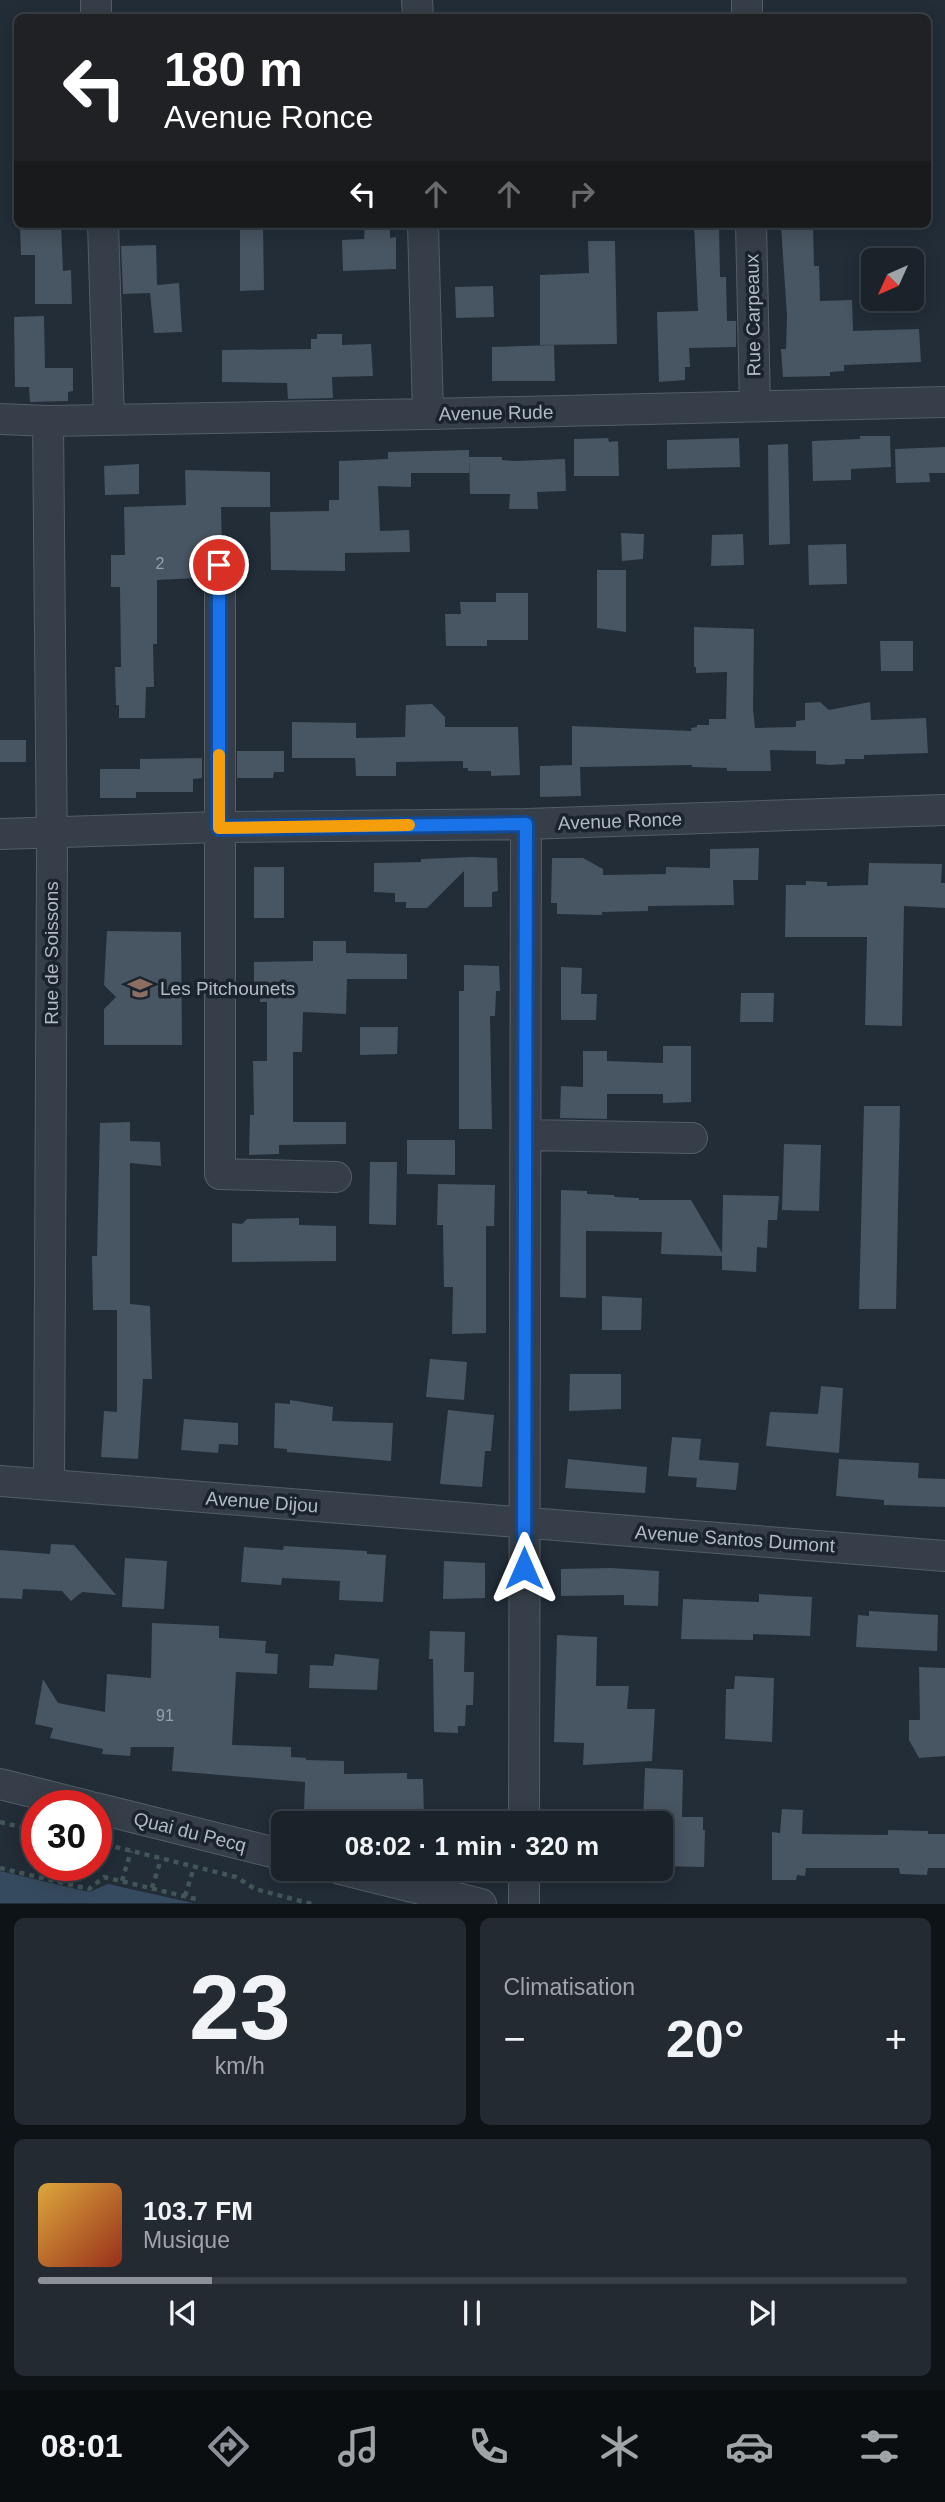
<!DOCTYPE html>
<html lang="fr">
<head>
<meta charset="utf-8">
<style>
  :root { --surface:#1a222a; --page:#232a32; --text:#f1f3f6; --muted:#9fa4a8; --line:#383f47; --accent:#8c9099 }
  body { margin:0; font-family:Arial,sans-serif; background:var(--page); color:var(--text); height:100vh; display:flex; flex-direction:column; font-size:26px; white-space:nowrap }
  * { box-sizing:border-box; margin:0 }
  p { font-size:23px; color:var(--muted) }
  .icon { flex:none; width:38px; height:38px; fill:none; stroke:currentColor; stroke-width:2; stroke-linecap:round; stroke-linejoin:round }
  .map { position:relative; height:1904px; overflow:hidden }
  .panel { display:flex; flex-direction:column; gap:14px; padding:14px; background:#0e1317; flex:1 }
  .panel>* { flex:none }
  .banner { position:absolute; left:14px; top:14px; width:917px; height:214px; border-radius:10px; box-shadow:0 4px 18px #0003,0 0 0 2px var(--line); background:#202124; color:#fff; overflow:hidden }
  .needle { width:46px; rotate:225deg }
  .tools { position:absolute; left:861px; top:248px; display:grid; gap:14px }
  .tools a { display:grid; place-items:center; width:63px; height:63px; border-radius:10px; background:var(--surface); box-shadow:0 4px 18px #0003,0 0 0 2px var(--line); font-size:35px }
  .speed { position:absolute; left:21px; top:1790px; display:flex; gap:14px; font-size:35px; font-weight:700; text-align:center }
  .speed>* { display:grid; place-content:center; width:91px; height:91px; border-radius:50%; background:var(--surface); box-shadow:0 4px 18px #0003,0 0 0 2px var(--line); line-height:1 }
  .speed .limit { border:10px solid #d22; background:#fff; color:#111 }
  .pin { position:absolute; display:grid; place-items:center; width:60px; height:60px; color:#fff; margin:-30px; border:4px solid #fff; border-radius:50%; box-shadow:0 2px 7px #0007 }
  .me { position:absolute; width:77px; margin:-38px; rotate:0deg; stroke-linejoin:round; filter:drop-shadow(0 0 5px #0008) }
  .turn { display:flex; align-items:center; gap:24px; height:147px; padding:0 35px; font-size:32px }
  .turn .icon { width:91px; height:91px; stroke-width:2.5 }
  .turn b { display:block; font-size:49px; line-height:60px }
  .lanes { display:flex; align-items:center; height:66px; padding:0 35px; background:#0003; justify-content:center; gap:35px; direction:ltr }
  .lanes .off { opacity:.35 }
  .big { font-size:52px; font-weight:700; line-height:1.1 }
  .panel .tile { flex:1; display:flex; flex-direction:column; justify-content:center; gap:10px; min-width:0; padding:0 24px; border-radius:10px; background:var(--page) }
  .panel .dial { align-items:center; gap:0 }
  .dial b { font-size:91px; line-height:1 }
  .song { display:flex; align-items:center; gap:21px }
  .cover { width:84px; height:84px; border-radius:10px; background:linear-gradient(135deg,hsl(40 70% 55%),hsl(10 70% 35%)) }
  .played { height:7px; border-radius:4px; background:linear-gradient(90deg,var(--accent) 20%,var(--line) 20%) }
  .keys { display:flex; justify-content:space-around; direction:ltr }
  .heat { display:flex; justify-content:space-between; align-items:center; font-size:38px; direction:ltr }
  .panel .tiles { flex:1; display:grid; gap:14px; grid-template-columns:1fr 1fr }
  .tile:last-child { grid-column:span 2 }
  .trip { position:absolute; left:271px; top:1811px; width:402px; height:70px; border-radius:10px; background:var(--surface); box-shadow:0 4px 18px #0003,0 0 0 2px var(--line); font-weight:700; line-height:70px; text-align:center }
  .menu { display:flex; height:112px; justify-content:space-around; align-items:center; background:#0a0e11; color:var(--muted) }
  .menu .icon { width:49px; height:49px }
  .menu .current { color:var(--accent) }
  .menu b { font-size:32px; color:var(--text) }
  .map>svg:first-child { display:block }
  .water { fill:#364a5f }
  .building { fill:#485562 }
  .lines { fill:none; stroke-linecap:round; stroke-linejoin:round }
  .minor-casing { stroke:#545d66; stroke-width:32 }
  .path { stroke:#425557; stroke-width:4.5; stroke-dasharray:5 5; stroke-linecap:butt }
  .minor { stroke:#363f49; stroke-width:30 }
  .route-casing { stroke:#114b97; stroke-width:18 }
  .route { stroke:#1a73e8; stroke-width:12 }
  .slow { stroke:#f59e0b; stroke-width:12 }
  .labels { text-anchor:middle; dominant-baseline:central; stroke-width:7; stroke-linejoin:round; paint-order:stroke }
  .number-label { font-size:16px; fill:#97a1ac }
  .street-label { font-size:19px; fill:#b1bac5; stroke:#1b242d }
  .poi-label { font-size:19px; fill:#b1bac5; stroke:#1b242d; text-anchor:start }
</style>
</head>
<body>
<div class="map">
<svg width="945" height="1904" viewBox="0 0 945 1904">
  <rect width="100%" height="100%" fill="#222d38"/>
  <!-- water -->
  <path class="water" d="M 0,1871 L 89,1892 L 108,1884 L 193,1903 L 0,1903 Z"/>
  <!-- building -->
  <path class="building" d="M 20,224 L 61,224 L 63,271 L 71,270 L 72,304 L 35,304 L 35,255 L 21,255 Z
    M 240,224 L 263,224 L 264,290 L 240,291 Z
    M 365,224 L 390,224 L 390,238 L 396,237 L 396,269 L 343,271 L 342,240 L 364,239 Z
    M 694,224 L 719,224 L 720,277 L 726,277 L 727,321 L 736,321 L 736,347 L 689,348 L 690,367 L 685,367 L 685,380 L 659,382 L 657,312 L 698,311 Z
    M 813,225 L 814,266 L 819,266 L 820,301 L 852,300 L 853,331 L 919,329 L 921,362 L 844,365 L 844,371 L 830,372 L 830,376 L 783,377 L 781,349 L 786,349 L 787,316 L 781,226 Z
    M 588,241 L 615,241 L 617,344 L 540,345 L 540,275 L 589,273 Z
    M 156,245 L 157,285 L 179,283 L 182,332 L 154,333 L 150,293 L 123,294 L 121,246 Z
    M 493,286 L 494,317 L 456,318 L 455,287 Z
    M 44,316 L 45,368 L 73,368 L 73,391 L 68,392 L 68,401 L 30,402 L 29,387 L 15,387 L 14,317 Z
    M 317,334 L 342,334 L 342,345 L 371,344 L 373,376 L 332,377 L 333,398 L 288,399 L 287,383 L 222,382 L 222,350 L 311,349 L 311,339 L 317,339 Z
    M 554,345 L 555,381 L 492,381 L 492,347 Z
    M 860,436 L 890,436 L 891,467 L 851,469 L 851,480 L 813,481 L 812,441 L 860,439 Z
    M 608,438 L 609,442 L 618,441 L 619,476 L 574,476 L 574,439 Z
    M 739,438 L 740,467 L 667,469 L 667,440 Z
    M 788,444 L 790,544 L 769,545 L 768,445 Z
    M 945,447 L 945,473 L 929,473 L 930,482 L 896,483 L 895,449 Z
    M 469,450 L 469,473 L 411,473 L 411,487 L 378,486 L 380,531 L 409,530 L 410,552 L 345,553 L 345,571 L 271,570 L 270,512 L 329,511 L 329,500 L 339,500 L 339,461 L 388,459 L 388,452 Z
    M 469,457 L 502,457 L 502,460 L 514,461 L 565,459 L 566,491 L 537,492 L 538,509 L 509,509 L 510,494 L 470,494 Z
    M 139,464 L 139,494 L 105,495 L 104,466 Z
    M 185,470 L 270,472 L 270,507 L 221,507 L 222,548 L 212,550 L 205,556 L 202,571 L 197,571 L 197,578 L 157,580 L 157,644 L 153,644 L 154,687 L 146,687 L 145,718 L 119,718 L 119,705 L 116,705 L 115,667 L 121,667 L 120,587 L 111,587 L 111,555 L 125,555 L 124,507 L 186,505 Z
    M 621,533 L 644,534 L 643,559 L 622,561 Z
    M 743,534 L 744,565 L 711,566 L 712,535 Z
    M 846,544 L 847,584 L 809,585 L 808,545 Z
    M 597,570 L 626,570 L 626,632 L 597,628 Z
    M 496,593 L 528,593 L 528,640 L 487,640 L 487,646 L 446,646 L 445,614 L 461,614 L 460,602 L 496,602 Z
    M 694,627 L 754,629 L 753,709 L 755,728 L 796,727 L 796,721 L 805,720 L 805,703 L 820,702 L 829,710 L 870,702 L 871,720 L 926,718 L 928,753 L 864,755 L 864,759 L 845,759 L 845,764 L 829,765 L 816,764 L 816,751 L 770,750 L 771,771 L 727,771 L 727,768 L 692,767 L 692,765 L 580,767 L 581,796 L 540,797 L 540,766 L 572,765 L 572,726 L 692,731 L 691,728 L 697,727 L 697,725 L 709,725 L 709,719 L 726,719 L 727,672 L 696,673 L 696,667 L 694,667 Z
    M 880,641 L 913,641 L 913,671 L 881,671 Z
    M 432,704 L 445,717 L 445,727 L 518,727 L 520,775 L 491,776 L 491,771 L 468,771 L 468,768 L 463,768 L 463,761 L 396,762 L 396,776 L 356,776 L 355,755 L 355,758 L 292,758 L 292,722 L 356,723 L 356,738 L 405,737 L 406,705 Z
    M 0,740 L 26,740 L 26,762 L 0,762 Z
    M 237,751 L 284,751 L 284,772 L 274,772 L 273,778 L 237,778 Z
    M 202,758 L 202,778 L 193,779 L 193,792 L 136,792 L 136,798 L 100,798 L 100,769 L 140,769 L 140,759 Z
    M 759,848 L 758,880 L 733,880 L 734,905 L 648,906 L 648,911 L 602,912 L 602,915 L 557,914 L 557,903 L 551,903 L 552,858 L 583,858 L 603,869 L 603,875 L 666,874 L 666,867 L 710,868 L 710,849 Z
    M 472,857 L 497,858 L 498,891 L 492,892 L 492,907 L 464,907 L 464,871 L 427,908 L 406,908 L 406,902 L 395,902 L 395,893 L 374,892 L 374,863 L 421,862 L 421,859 Z
    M 869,863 L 942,864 L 941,883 L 945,883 L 945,908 L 904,906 L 902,1026 L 865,1025 L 867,937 L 785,937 L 786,885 L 806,885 L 806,881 L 827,882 L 827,886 L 868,885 Z
    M 254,867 L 284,867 L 284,918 L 254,918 Z
    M 107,931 L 181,932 L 182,1045 L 104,1045 L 104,1009 L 116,997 L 104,985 Z
    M 313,941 L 346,941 L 346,953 L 407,954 L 407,979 L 347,979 L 346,1014 L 303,1012 L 302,1052 L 293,1052 L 293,1122 L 346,1122 L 346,1144 L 279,1145 L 279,1154 L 249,1155 L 250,1115 L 254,1115 L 253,1061 L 267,1061 L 267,1002 L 260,1002 L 260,990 L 254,984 L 254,962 L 313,961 Z
    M 464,965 L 499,966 L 500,991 L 496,991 L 495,1016 L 490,1016 L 492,1129 L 459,1129 L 459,991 L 464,991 Z
    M 561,967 L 582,968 L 581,994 L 597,994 L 596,1020 L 561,1020 Z
    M 741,993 L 774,993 L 773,1022 L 740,1022 Z
    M 360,1027 L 398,1027 L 397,1054 L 360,1055 Z
    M 663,1046 L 691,1046 L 691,1102 L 663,1103 L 663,1094 L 607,1094 L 607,1119 L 560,1118 L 561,1086 L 583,1087 L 583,1051 L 607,1051 L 607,1061 L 663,1063 Z
    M 864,1106 L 900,1106 L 896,1309 L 859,1309 Z
    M 130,1122 L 130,1141 L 160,1142 L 161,1166 L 130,1163 L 130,1304 L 150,1306 L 152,1379 L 143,1379 L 138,1459 L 101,1457 L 104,1411 L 117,1412 L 117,1310 L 93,1310 L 92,1256 L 97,1256 L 100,1123 Z
    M 407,1140 L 455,1140 L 455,1175 L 407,1174 Z
    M 784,1144 L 821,1145 L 819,1211 L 782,1210 Z
    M 370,1162 L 397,1162 L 396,1225 L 369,1224 Z
    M 438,1184 L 495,1185 L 494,1226 L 486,1226 L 486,1333 L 452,1334 L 453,1287 L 444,1287 L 443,1225 L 437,1225 Z
    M 561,1190 L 587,1191 L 587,1194 L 614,1195 L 615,1197 L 639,1198 L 639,1200 L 691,1200 L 722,1253 L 723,1195 L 779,1196 L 777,1220 L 768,1220 L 767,1248 L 757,1247 L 756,1272 L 722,1270 L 722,1256 L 661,1254 L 662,1232 L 586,1231 L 586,1298 L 560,1297 Z
    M 299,1218 L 299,1225 L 336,1226 L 336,1261 L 232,1262 L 232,1223 L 242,1224 L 247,1219 Z
    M 602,1296 L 642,1298 L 641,1330 L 602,1330 Z
    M 430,1359 L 467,1362 L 464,1400 L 426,1397 Z
    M 570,1374 L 621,1374 L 621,1409 L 569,1411 Z
    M 821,1386 L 843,1388 L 839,1453 L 766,1446 L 770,1412 L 818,1414 Z
    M 290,1400 L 333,1407 L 332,1421 L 393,1423 L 391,1461 L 287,1452 L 287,1449 L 274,1448 L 275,1403 L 290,1404 Z
    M 448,1410 L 494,1415 L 491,1451 L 485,1451 L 482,1487 L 440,1484 Z
    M 184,1419 L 238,1423 L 238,1445 L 219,1444 L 218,1453 L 181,1450 Z
    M 672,1437 L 701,1439 L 699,1460 L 739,1463 L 736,1490 L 696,1487 L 697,1478 L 668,1476 Z
    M 568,1459 L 647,1467 L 645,1493 L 565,1488 Z
    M 839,1459 L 919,1463 L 918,1478 L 945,1479 L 945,1507 L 884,1505 L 884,1500 L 836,1496 Z
    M 51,1544 L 74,1545 L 116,1595 L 82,1592 L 71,1601 L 62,1591 L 23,1589 L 22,1599 L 0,1598 L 0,1550 L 50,1554 Z
    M 284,1546 L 367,1551 L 367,1554 L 386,1555 L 383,1602 L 339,1600 L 340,1581 L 282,1578 L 281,1585 L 241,1582 L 244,1547 L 283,1550 Z
    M 125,1558 L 167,1561 L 164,1609 L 122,1607 Z
    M 444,1561 L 485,1563 L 485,1598 L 443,1599 Z
    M 611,1568 L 659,1571 L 658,1606 L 624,1605 L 624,1595 L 561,1596 L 561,1569 Z
    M 759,1594 L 812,1597 L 810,1636 L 753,1634 L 753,1640 L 681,1639 L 683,1599 L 759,1602 Z
    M 869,1611 L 938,1615 L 937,1651 L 856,1647 L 858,1615 L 869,1616 Z
    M 152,1623 L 219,1626 L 219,1638 L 266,1641 L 265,1653 L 278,1654 L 277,1674 L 236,1672 L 232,1745 L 291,1747 L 291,1757 L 306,1758 L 306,1760 L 344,1761 L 344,1774 L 407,1773 L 407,1779 L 423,1779 L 424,1817 L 406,1817 L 406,1824 L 363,1823 L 363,1814 L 304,1812 L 305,1782 L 172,1771 L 174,1747 L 131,1747 L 130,1756 L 102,1754 L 103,1749 L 50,1738 L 53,1728 L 35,1724 L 43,1679 L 58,1703 L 105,1712 L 107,1674 L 151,1678 Z
    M 430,1631 L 465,1632 L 464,1672 L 474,1672 L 473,1705 L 466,1705 L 465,1726 L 458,1726 L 458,1733 L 434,1732 L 433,1659 L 429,1659 Z
    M 557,1635 L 597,1637 L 596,1686 L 629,1686 L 627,1709 L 655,1709 L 652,1761 L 583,1765 L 584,1743 L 554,1742 Z
    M 335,1654 L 379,1659 L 377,1690 L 309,1688 L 310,1665 L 333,1666 Z
    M 919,1667 L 945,1668 L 945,1756 L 919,1758 L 909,1740 L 909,1720 L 920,1720 Z
    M 735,1676 L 774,1678 L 772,1742 L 725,1739 L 726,1689 L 734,1689 Z
    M 645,1768 L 683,1770 L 682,1817 L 703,1817 L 703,1830 L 705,1830 L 704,1867 L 662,1866 L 662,1824 L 643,1824 Z
    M 782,1809 L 803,1810 L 802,1834 L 888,1835 L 888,1830 L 928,1831 L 928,1834 L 945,1834 L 945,1868 L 928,1868 L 927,1875 L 900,1874 L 899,1868 L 806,1868 L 805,1876 L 797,1875 L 796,1880 L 772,1880 L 772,1832 L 780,1833 Z"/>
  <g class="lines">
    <!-- minor casing -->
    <g class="minor-casing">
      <path id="minor" d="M 96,0 L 96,18
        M 417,0 L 418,18
        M 747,0 L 747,18
        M 103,224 L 109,419
        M 423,224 L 428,414
        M 751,224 L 755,406
        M 0,419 L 48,421 L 428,414 L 945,402
        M 48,421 L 52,858 L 49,1485
        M 220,565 L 220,1174 L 336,1177
        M 0,834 L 219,827 L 526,824 L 945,810
        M 527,1135 L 692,1138
        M 0,1481 L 945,1556
        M 0,1784 L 88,1806
        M 96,1808 L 284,1855
        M 524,1824 L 526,824
        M 340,1869 L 481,1904
        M 524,1869 L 524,1904"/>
    </g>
    <!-- path -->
    <path class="path" d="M 0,1822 L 37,1831
      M 96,1842 L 236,1877 L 255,1889 L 312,1904
      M 0,1868 L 89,1889 L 104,1877 L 200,1900
      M 122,1881 L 131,1851
      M 152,1888 L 161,1859
      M 185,1896 L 194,1867"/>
    <!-- minor -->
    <use href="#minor" class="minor"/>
  </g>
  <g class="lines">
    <!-- route casing -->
    <g class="route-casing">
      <path id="route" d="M 219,565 L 219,828 L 526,824 L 524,1568"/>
    </g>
    <!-- route -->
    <use href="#route" class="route"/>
    <!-- slow -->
    <path class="slow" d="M 219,755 L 219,828 L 409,825"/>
  </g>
  <!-- icons -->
  <defs>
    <g id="school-bare" transform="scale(1.89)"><path d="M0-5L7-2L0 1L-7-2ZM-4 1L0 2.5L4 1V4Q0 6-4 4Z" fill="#8d6e63" stroke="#1b242d" stroke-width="2.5" paint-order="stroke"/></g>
  </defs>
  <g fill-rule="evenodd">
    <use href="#school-bare" x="140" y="988"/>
  </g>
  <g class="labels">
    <!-- number labels -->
    <g class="number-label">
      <text x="160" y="563">2</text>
      <text x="165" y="1715">91</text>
    </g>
    <!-- street labels -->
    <g class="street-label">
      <text transform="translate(753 315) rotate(-91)">Rue Carpeaux</text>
      <text transform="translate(496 413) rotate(-1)">Avenue Rude</text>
      <text transform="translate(620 821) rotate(-2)">Avenue Ronce</text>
      <text transform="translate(51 953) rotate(-90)">Rue de Soissons</text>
      <text transform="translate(262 1502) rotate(4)">Avenue Dijou</text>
      <text transform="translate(735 1539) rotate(4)">Avenue Santos Dumont</text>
      <text transform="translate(190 1832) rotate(14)">Quai du Pecq</text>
    </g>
    <!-- poi labels -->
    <g class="poi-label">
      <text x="160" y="988">Les Pitchounets</text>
    </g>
  </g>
</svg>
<div class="tools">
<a><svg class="needle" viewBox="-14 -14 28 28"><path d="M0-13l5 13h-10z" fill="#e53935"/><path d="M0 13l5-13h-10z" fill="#9fa4a8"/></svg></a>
</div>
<div class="speed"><div class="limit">30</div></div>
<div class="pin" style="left:219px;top:565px;background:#d93025"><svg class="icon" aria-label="arrive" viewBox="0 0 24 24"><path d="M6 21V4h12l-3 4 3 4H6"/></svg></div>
<svg class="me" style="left:524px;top:1568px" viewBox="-20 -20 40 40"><path d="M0-17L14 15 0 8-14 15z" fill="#1a73e8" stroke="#fff" stroke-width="4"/></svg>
<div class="trip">08:02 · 1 min · 320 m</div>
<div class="banner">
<div class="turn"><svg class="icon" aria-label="left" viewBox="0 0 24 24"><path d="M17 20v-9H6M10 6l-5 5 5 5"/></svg><div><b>180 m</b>Avenue Ronce</div></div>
<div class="lanes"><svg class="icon" aria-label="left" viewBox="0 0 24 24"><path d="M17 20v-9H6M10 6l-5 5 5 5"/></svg><svg class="icon off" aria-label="ahead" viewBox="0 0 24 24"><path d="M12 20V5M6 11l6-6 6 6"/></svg><svg class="icon off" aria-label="ahead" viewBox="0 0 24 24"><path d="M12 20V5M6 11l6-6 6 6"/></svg><svg class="icon off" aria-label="right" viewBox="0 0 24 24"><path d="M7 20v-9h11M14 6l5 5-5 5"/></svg></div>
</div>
</div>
<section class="panel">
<div class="tiles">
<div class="tile dial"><b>23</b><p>km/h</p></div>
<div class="tile"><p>Climatisation</p>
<div class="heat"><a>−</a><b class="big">20°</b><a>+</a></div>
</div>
<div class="tile">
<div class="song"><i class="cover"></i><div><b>103.7 FM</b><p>Musique</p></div></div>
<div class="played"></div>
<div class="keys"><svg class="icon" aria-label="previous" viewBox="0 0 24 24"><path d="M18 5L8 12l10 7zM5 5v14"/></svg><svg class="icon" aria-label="pause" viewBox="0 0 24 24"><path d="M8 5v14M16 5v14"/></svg><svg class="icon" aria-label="next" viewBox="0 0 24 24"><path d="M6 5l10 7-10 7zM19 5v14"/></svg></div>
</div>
</div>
</section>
<nav class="menu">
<b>08:01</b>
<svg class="icon current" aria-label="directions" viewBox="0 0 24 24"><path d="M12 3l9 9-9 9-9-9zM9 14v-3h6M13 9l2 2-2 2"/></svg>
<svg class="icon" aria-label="music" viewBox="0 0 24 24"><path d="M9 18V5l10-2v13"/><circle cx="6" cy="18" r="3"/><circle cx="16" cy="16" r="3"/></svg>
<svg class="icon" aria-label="phone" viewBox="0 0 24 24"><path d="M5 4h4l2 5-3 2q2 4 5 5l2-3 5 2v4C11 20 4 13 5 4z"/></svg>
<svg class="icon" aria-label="climate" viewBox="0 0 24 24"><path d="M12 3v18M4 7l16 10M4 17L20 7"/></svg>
<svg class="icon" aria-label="car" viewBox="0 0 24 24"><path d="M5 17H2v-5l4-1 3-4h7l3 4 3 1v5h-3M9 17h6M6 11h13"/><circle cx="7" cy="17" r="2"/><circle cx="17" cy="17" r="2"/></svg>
<svg class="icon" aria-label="filters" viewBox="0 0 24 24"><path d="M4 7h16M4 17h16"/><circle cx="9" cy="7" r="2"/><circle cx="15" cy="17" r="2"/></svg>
</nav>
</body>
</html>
